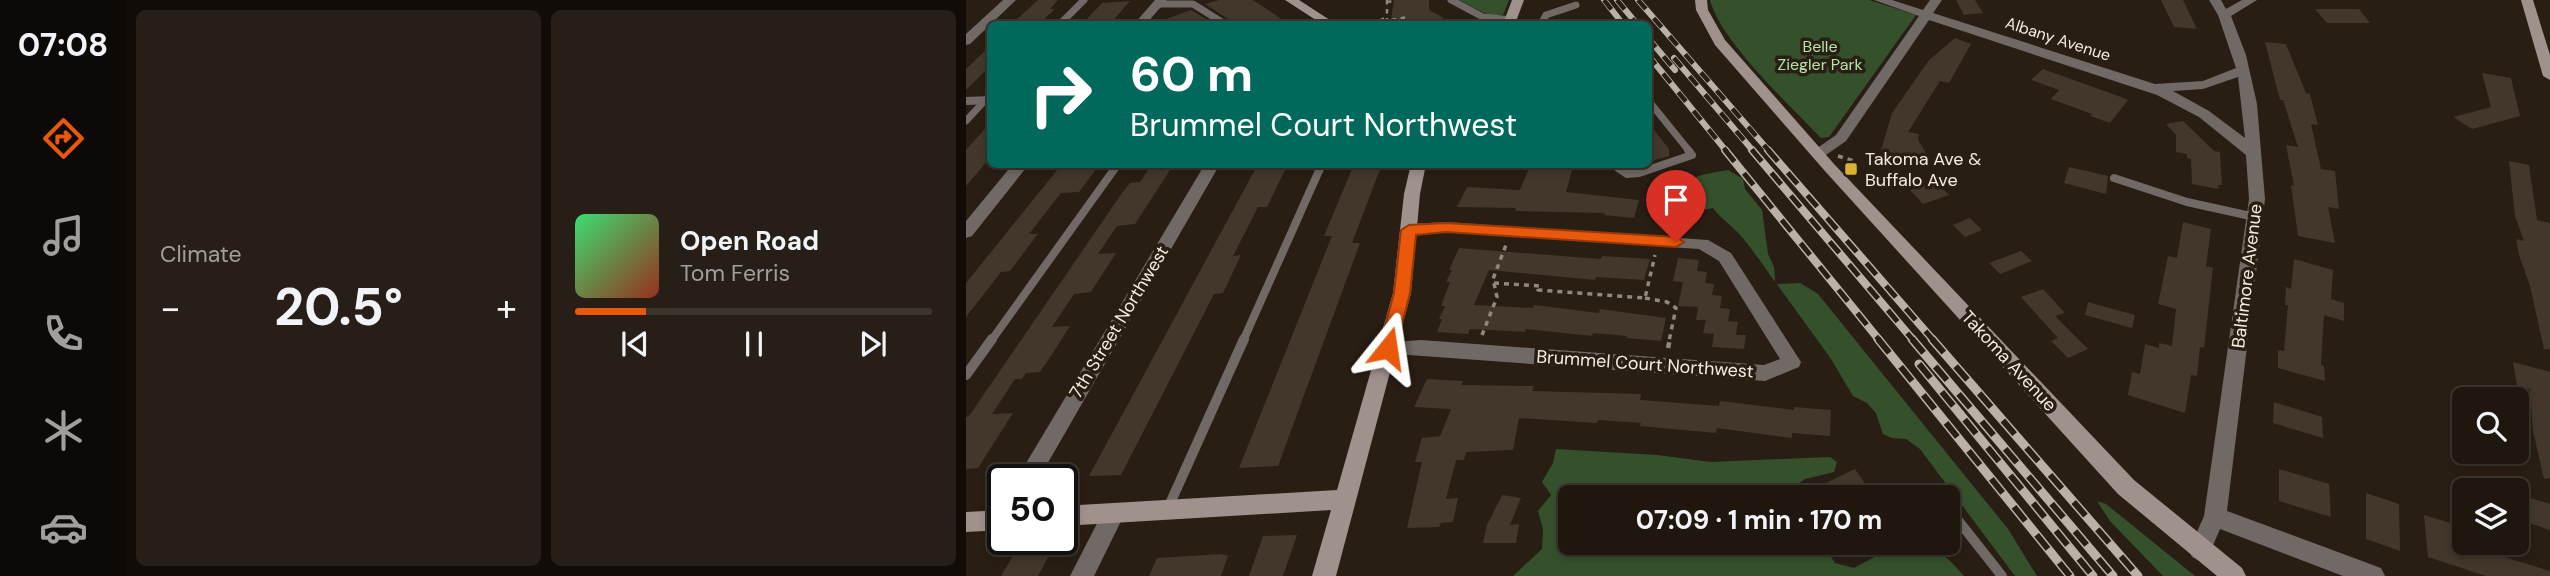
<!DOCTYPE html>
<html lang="en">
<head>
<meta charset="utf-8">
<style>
  :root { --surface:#1f160e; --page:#271f17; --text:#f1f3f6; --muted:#a19f9e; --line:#3c352e; --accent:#ea580c }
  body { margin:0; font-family:"DM Sans",sans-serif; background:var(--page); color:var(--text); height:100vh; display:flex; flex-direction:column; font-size:26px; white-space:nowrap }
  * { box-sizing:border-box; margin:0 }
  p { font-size:23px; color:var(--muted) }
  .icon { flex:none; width:38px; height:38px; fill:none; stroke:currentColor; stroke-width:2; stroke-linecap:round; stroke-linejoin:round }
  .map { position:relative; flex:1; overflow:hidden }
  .side { display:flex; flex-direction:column; gap:10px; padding:10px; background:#110c08; width:840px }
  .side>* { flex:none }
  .banner { position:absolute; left:21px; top:21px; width:665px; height:147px; border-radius:10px; box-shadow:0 4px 10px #0003,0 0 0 2px var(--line); background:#00695c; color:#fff; overflow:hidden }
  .buttons { position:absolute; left:1486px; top:387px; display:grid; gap:14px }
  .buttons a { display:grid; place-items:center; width:77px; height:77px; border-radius:10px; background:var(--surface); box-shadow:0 4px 10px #0003,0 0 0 2px var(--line); font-size:35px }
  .speed { position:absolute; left:21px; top:464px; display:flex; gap:14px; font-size:35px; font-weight:700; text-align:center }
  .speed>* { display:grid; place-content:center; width:91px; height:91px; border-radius:50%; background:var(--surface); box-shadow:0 4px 10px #0003,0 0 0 2px var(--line); line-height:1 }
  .speed .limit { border:4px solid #111; border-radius:10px; background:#fff; color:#111 }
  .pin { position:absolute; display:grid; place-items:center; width:60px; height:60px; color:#fff; margin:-72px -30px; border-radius:50% 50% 50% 0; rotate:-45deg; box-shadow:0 0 7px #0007 }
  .pin .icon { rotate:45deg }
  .me { position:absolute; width:77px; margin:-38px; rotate:15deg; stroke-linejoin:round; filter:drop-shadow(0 0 5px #0008) }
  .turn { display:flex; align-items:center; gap:24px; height:147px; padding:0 28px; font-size:32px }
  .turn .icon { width:91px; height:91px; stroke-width:2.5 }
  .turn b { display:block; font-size:49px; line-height:60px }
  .big { font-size:52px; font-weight:700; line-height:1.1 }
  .side .tile { flex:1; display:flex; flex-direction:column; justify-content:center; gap:10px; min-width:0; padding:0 24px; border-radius:10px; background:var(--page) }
  .song { display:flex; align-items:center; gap:21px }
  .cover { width:84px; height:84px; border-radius:10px; background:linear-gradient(135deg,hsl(140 70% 55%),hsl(10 70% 35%)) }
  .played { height:7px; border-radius:4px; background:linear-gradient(90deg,var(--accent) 20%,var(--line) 20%) }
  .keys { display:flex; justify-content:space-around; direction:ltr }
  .heat { display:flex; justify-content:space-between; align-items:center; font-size:38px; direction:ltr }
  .side .tiles { flex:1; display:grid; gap:10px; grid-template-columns:repeat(2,1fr) }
  .trip { position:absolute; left:592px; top:485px; width:402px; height:70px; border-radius:10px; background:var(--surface); box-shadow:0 4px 10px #0003,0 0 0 2px var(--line); font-weight:700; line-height:70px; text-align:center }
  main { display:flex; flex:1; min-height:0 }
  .tab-bar { display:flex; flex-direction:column; width:126px; justify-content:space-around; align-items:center; background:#0c0906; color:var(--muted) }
  .tab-bar .icon { width:49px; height:49px }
  .tab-bar .on { color:var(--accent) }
  .tab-bar b { font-size:32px; color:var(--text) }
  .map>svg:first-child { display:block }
  .green { fill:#35512c }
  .building { fill:#42372a }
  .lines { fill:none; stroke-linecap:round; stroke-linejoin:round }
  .path-far2 { stroke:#90877e; stroke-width:2.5; stroke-dasharray:4.5 4.5; stroke-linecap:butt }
  .path-far1 { stroke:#90877e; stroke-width:3.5; stroke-dasharray:5 5; stroke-linecap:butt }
  .path { stroke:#90877e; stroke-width:4.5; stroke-dasharray:6 6; stroke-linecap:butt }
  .lane-far2 { stroke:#716965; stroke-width:7 }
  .lane-far1 { stroke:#716965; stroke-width:8 }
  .lane { stroke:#716965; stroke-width:10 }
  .street { fill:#716965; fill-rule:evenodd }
  .secondary { fill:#9f928c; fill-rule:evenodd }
  .rail-far2-casing { stroke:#bab2a9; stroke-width:6 }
  .rail-far1-casing { stroke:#bab2a9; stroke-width:8 }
  .rail-casing { stroke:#bab2a9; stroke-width:9 }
  .rail-far2 { stroke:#291e13; stroke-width:4.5; stroke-dasharray:12; stroke-linecap:butt }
  .rail-far1 { stroke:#291e13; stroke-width:5; stroke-dasharray:15; stroke-linecap:butt }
  .rail { stroke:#291e13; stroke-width:6; stroke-dasharray:18; stroke-linecap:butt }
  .route { fill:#ea580c; stroke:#983908; stroke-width:2 }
  .poi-dot { fill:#dcb233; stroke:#291e13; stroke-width:2.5 }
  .labels { text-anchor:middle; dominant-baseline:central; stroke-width:7; stroke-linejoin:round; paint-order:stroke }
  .far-street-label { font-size:16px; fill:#f4ede5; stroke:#291e13 }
  .far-park-label { font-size:16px; fill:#b4e5a6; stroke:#291e13 }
  .poi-label { font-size:18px; fill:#f4ede5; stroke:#291e13; text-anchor:start }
  .street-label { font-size:18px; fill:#f4ede5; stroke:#291e13 }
</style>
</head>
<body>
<main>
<nav class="tab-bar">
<b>07:08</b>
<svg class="icon on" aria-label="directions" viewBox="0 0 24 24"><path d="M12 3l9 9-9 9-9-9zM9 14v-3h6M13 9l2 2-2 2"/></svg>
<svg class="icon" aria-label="music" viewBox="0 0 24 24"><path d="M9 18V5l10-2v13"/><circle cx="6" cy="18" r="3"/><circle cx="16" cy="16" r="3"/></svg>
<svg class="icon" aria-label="phone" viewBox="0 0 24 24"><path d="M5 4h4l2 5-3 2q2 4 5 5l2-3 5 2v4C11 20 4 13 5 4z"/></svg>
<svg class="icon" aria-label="climate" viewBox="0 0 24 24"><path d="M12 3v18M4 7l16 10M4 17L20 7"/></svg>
<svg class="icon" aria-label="car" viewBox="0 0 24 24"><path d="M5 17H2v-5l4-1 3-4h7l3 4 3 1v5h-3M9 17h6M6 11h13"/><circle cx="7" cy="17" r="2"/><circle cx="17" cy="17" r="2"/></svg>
</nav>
<section class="side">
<div class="tiles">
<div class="tile"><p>Climate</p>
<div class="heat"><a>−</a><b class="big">20.5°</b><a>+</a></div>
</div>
<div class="tile">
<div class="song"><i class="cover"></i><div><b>Open Road</b><p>Tom Ferris</p></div></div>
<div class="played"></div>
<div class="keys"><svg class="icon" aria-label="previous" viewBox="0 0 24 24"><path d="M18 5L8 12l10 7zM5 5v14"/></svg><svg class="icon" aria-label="pause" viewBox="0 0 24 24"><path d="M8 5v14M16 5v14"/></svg><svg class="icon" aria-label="next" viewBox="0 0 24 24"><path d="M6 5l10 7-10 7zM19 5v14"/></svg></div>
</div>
</div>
</section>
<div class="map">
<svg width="1584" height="576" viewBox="0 0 1584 576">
  <rect width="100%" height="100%" fill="#291e13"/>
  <!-- green -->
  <path class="green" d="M 493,0 L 543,0 L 537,15 L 527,16 L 516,12 Z
    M 744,0 L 903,0 L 950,15 L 863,137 L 855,138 C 824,105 755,42 744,0 Z
    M 762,170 L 777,179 L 779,189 L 796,210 L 802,254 L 808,267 L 809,282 C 798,266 788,252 776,237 C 767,226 755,219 747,208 L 734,211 L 728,218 L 709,210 L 701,199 C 719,176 734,175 762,170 Z
    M 834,283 L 852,294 L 1042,529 L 1071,576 L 1049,576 L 954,449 L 940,439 L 926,438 L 917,434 L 910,413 L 901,403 L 887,396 L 865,359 L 811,284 Z
    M 590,449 L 691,455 L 745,462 L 864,457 L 871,462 L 868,472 L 839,479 L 829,486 L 829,497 L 604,497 L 604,542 L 856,543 L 869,563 L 888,568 C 938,541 957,527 998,576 L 547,576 L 576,549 L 577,529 L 572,511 L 585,495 L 576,482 L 587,463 Z
    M 1131,501 L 1140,504 L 1229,576 L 1197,576 L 1144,521 Z"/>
  <!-- building -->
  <path class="building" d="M 72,0 L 92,0 L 84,9 L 89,9 L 73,24 L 46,24 Z
    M 253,0 L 287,0 L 323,24 L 265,24 L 262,19 L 239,4 Z
    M 428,0 L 463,0 L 463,10 L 478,18 L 464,24 L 433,24 L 425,20 Z
    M 990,0 L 1009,0 L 1017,13 L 998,15 Z
    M 1195,0 L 1217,0 L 1231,29 L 1208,27 Z
    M 164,1 L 144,24 L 117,23 L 136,3 Z
    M 1349,9 L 1393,9 L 1404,23 L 1361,23 Z
    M 225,10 L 248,24 L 189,24 L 189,23 Z
    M 989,38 L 1005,44 L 983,83 L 974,81 L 942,132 L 953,134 L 952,140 L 965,161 L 924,168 L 915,150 L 926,113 L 963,60 Z
    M 1299,42 L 1320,44 L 1340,93 L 1344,94 L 1352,125 L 1345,124 L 1355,169 L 1369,171 L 1373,209 L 1362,207 L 1369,243 L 1332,236 L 1325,185 L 1328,186 L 1320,145 L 1332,147 L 1317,100 L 1314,100 Z
    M 24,46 L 24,66 L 0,90 L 0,69 Z
    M 1077,69 L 1155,97 L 1162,100 L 1144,123 L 1124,116 L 1126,114 L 1085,99 L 1093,90 L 1065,80 Z
    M 1516,73 L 1545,78 L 1554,116 L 1506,129 L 1487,117 L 1525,107 Z
    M 1217,121 L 1248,151 L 1254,152 L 1256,185 L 1252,185 L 1253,189 L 1226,184 L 1225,159 L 1221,158 L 1221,154 L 1210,152 L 1210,135 L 1200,124 Z
    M 682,122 L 703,149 L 703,156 L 682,162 Z
    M 24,123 L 24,158 L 0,186 L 0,150 Z
    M 1543,161 L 1563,165 L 1571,220 L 1584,223 L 1584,349 L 1578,349 L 1564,286 L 1553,255 L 1550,239 L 1558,241 L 1549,216 Z
    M 96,164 L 134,164 L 113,192 L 95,193 L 63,234 L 72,234 L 44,271 L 35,272 L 0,317 L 0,283 Z
    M 186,164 L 208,164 L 169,224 L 151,226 L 132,254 L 150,253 L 125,292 L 108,294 L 86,327 L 104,326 L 87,353 L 74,372 L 60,373 L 56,379 L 49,379 L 26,414 L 47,413 L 12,468 L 0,469 L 0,417 L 3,416 L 156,193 L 164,183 L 174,182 Z
    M 292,164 L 321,166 L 301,207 L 292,207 L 267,256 L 275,255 L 257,293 L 248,294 L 155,475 L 123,476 Z
    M 388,164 L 416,164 L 386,243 L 394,243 L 312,466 L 273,468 L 366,236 L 358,236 Z
    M 565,164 L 608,164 L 600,192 L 673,200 L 668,218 L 638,215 L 639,213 L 549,211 L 550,208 L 491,207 L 501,187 L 554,190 Z
    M 1103,167 L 1142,176 L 1140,194 L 1098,183 Z
    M 969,181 L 983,195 L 957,204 L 944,190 Z
    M 1004,218 L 1016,230 L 999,237 L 987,225 Z
    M 1217,222 L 1245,229 L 1240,266 L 1247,268 L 1238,348 L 1234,347 L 1231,376 L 1225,375 L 1219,413 L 1162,395 L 1166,372 L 1174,374 L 1179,344 L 1193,348 L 1193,343 L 1206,346 L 1210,309 L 1192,304 L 1202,256 L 1211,258 Z
    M 493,248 L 635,259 L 636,256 L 684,259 L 678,280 L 630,277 L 629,280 L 523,270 L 508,305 L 567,308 L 568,305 L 633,313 L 634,309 L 700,318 L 695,341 L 660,338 L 661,336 L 627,333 L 626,336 L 560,329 L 559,332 L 504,329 L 502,334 L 471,332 L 476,319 L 473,319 L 479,306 L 475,306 L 484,282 L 480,282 L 486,270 L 483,270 Z
    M 1055,251 L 1066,261 L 1034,274 L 1023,263 Z
    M 712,258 L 733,260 L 731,271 L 741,272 L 739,283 L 748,284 L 746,295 L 756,296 L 754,308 L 764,309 L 762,321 L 772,322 L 770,335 L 780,335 L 778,349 L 746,347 L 748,334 L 737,333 L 740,320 L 730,320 L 732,307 L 712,306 L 717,282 L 707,281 Z
    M 1328,259 L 1367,270 L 1365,299 L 1378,303 L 1378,321 L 1358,315 L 1355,365 L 1358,366 L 1359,381 L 1312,368 L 1312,350 L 1318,351 L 1322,305 L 1319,305 L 1320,287 L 1325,289 Z
    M 1077,289 L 1099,313 L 1089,316 L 1122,349 L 1102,358 L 1085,341 L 1092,338 L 1055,297 Z
    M 1122,302 L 1169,315 L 1166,328 L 1119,315 Z
    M 1547,362 L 1584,372 L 1584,478 L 1578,479 L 1567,431 L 1564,389 L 1551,385 Z
    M 461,379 L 497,381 L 495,385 L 568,386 L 566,391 L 675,394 L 674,400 L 753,406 L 754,401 L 828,410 L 828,407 L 865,410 L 864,436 L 826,433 L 826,438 L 751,428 L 750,433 L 674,426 L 675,423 L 632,420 L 631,423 L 553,418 L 547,450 L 500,452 L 498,460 L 490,460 L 480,499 L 492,498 L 487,522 L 475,523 L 473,527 L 441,528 L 456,462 L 449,462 L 456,438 L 474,436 L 485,409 L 448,407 Z
    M 1308,402 L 1356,417 L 1357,438 L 1307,423 Z
    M 889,469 L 908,497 L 831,497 Z
    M 1313,469 L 1363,484 L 1365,517 L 1313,501 Z
    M 1400,493 L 1433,504 L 1434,551 L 1400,539 Z
    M 536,495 L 555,498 L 544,525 L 553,524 L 550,543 L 517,543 L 521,525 Z
    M 1558,496 L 1584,504 L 1584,530 L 1563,523 Z
    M 1458,515 L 1491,525 L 1493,543 L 1584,571 L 1584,576 L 1520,576 L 1462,557 Z
    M 331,535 L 317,576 L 283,576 L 297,536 Z
    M 88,546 L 72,576 L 35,576 L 51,549 Z
    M 255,554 L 262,556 L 255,576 L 183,576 L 191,558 Z"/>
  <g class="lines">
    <!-- path-far2 -->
    <path class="path-far2" d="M 421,0 L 421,22 L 426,24
      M 421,2 L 428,1
      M 408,23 L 442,17
      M 406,24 L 421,17"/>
    <!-- path-far1 -->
    <path class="path-far1" d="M 872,156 L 891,162
      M 528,283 L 574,286 L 572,290 L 679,298 L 689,255
      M 679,298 L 701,302 L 710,308 L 703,341
      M 516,335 L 531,297 L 527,279 L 540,245"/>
    <!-- path -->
    <path class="path" d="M 702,348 L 704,339"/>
    <!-- lane-far2 -->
    <path class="lane-far2" d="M 485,0 L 517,17 L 545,20
      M 191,4 L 227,4 L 259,24
      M 94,24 L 118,0
      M 575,24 L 580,15 L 610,5
      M 682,100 L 724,152
      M 0,121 L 24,95"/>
    <!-- lane-far1 -->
    <path class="lane-far1" d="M 646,164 L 661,174 L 673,173 L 726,155 L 722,150
      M 1148,178 L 1221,202 L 1289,217
      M 25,341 L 152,164
      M 277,341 L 356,164"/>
    <!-- lane -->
    <path class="lane" d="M 0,375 L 26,339
      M 942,488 L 956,497
      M 202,508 L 278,339
      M 982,513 L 991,519 L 1036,576"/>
    <!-- street -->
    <path class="street" d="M 37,0 L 50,0 L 4,44 L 0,45 L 0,34 Z
      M 189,0 L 201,0 L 180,24 L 168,24 Z
      M 908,0 L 926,0 L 957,10 L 964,0 L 976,0 L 967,13 L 1189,84 L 1237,81 L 1270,68 L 1252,15 L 1243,0 L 1255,0 L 1260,9 L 1276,0 L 1291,0 L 1265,16 L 1280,55 L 1291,104 L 1299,199 L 1261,511 L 1415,568 L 1419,576 L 1377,576 L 1254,529 L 1242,557 L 1234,561 L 1226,557 L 1223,550 L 1238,516 L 1283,199 L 1280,155 L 1233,117 L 1191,95 L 963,20 L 880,141 L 857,157 L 847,157 L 845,154 L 847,151 L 870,135 L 953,16 ZM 1272,77 L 1279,138 L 1243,111 L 1207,91 L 1237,89 Z
      M 24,96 L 24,104 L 0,105 L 0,97 Z
      M 47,164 L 63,164 L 6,236 L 0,238 L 0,221 Z
      M 239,164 L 254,164 L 72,480 L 50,480 Z
      M 480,222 L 742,240 L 765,253 L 835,362 L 833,367 L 799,381 L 415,353 L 413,348 L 415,343 L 455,340 L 798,365 L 814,359 L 753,261 L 733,249 L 480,232 L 443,236 L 435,230 L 443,224 Z
      M 148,503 L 156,506 L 159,513 L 128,576 L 104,576 L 140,506 Z"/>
    <!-- secondary -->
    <path class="secondary" d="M 319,0 L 333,0 L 370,24 L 356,24 Z
      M 546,0 L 558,0 L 549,24 L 537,24 Z
      M 729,0 L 741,0 L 742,10 L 759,40 L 868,164 L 1168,480 L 1276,568 L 1280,576 L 1251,576 L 1152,494 L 858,170 L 749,45 L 730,10 Z
      M 1555,0 L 1567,0 L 1584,55 L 1584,80 L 1577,76 Z
      M 445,164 L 460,164 L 454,194 L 445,293 L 370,576 L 346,576 L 365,510 L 96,526 L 96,506 L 371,490 L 427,293 L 438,194 Z
      M 37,510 L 37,530 L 0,532 L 0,512 Z"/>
    <!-- rail-far2 casing -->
    <g class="rail-far2-casing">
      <path id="rail-far2" d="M 638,0 L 653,19
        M 651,0 L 671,24
        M 672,0 L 804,152
        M 682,38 L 709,70
        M 682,55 L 761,152
        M 708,58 L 788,152"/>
    </g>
    <!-- rail-far1 casing -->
    <g class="rail-far1-casing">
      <path id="rail-far1" d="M 759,150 L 914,341
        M 786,150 L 948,341
        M 802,150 L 968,341"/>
    </g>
    <!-- rail casing -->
    <g class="rail-casing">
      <path id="rail" d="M 912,339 L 1104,576
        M 946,339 L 1147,576
        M 966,339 L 1172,576
        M 953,364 L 1127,576"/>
    </g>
    <!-- rail-far2 -->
    <use href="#rail-far2" class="rail-far2"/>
    <!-- rail-far1 -->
    <use href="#rail-far1" class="rail-far1"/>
    <!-- rail -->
    <use href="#rail" class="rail"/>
  </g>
  <!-- route -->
  <path class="route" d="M 480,223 L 710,237 L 718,242 L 710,247 L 480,232 L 450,235 L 444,293 L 430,348 L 428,352 L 416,352 L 413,348 L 428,293 L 435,230 L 443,225 Z"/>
  <!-- markers -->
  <rect class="poi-dot" x="878" y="162" width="14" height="14" rx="3.5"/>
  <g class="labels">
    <!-- far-street labels -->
    <g class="far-street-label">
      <text transform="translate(1092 39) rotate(18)">Albany Avenue</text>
    </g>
    <!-- far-park labels -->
    <g class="far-park-label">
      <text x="854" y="46">Belle<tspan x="854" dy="18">Ziegler Park</tspan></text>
    </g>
    <!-- poi labels -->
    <g class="poi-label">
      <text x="899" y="159">Takoma Ave &amp;<tspan x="899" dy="21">Buffalo Ave</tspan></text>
    </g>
    <!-- street labels -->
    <g class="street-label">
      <text transform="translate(1281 276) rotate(-83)">Baltimore Avenue</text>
      <text transform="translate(153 322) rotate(-59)">7th Street Northwest</text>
      <text transform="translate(1043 361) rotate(47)">Takoma Avenue</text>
      <text transform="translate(679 364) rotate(4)">Brummel Court Northwest</text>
    </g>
  </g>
</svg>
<div class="buttons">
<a><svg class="icon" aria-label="search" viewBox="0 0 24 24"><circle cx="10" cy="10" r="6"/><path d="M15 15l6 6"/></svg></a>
<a><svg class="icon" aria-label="layers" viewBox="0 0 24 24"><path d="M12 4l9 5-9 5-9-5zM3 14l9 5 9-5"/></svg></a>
</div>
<div class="speed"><div class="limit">50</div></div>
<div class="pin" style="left:710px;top:242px;background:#d93025"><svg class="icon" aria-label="arrive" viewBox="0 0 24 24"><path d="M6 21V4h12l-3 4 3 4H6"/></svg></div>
<svg class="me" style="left:422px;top:348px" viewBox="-20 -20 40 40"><path d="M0-17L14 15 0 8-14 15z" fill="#ea580c" stroke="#fff" stroke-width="4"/></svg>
<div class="trip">07:09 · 1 min · 170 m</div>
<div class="banner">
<div class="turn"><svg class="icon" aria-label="right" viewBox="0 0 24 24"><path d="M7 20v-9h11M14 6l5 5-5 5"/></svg><div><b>60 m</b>Brummel Court Northwest</div></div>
</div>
</div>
</main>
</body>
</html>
